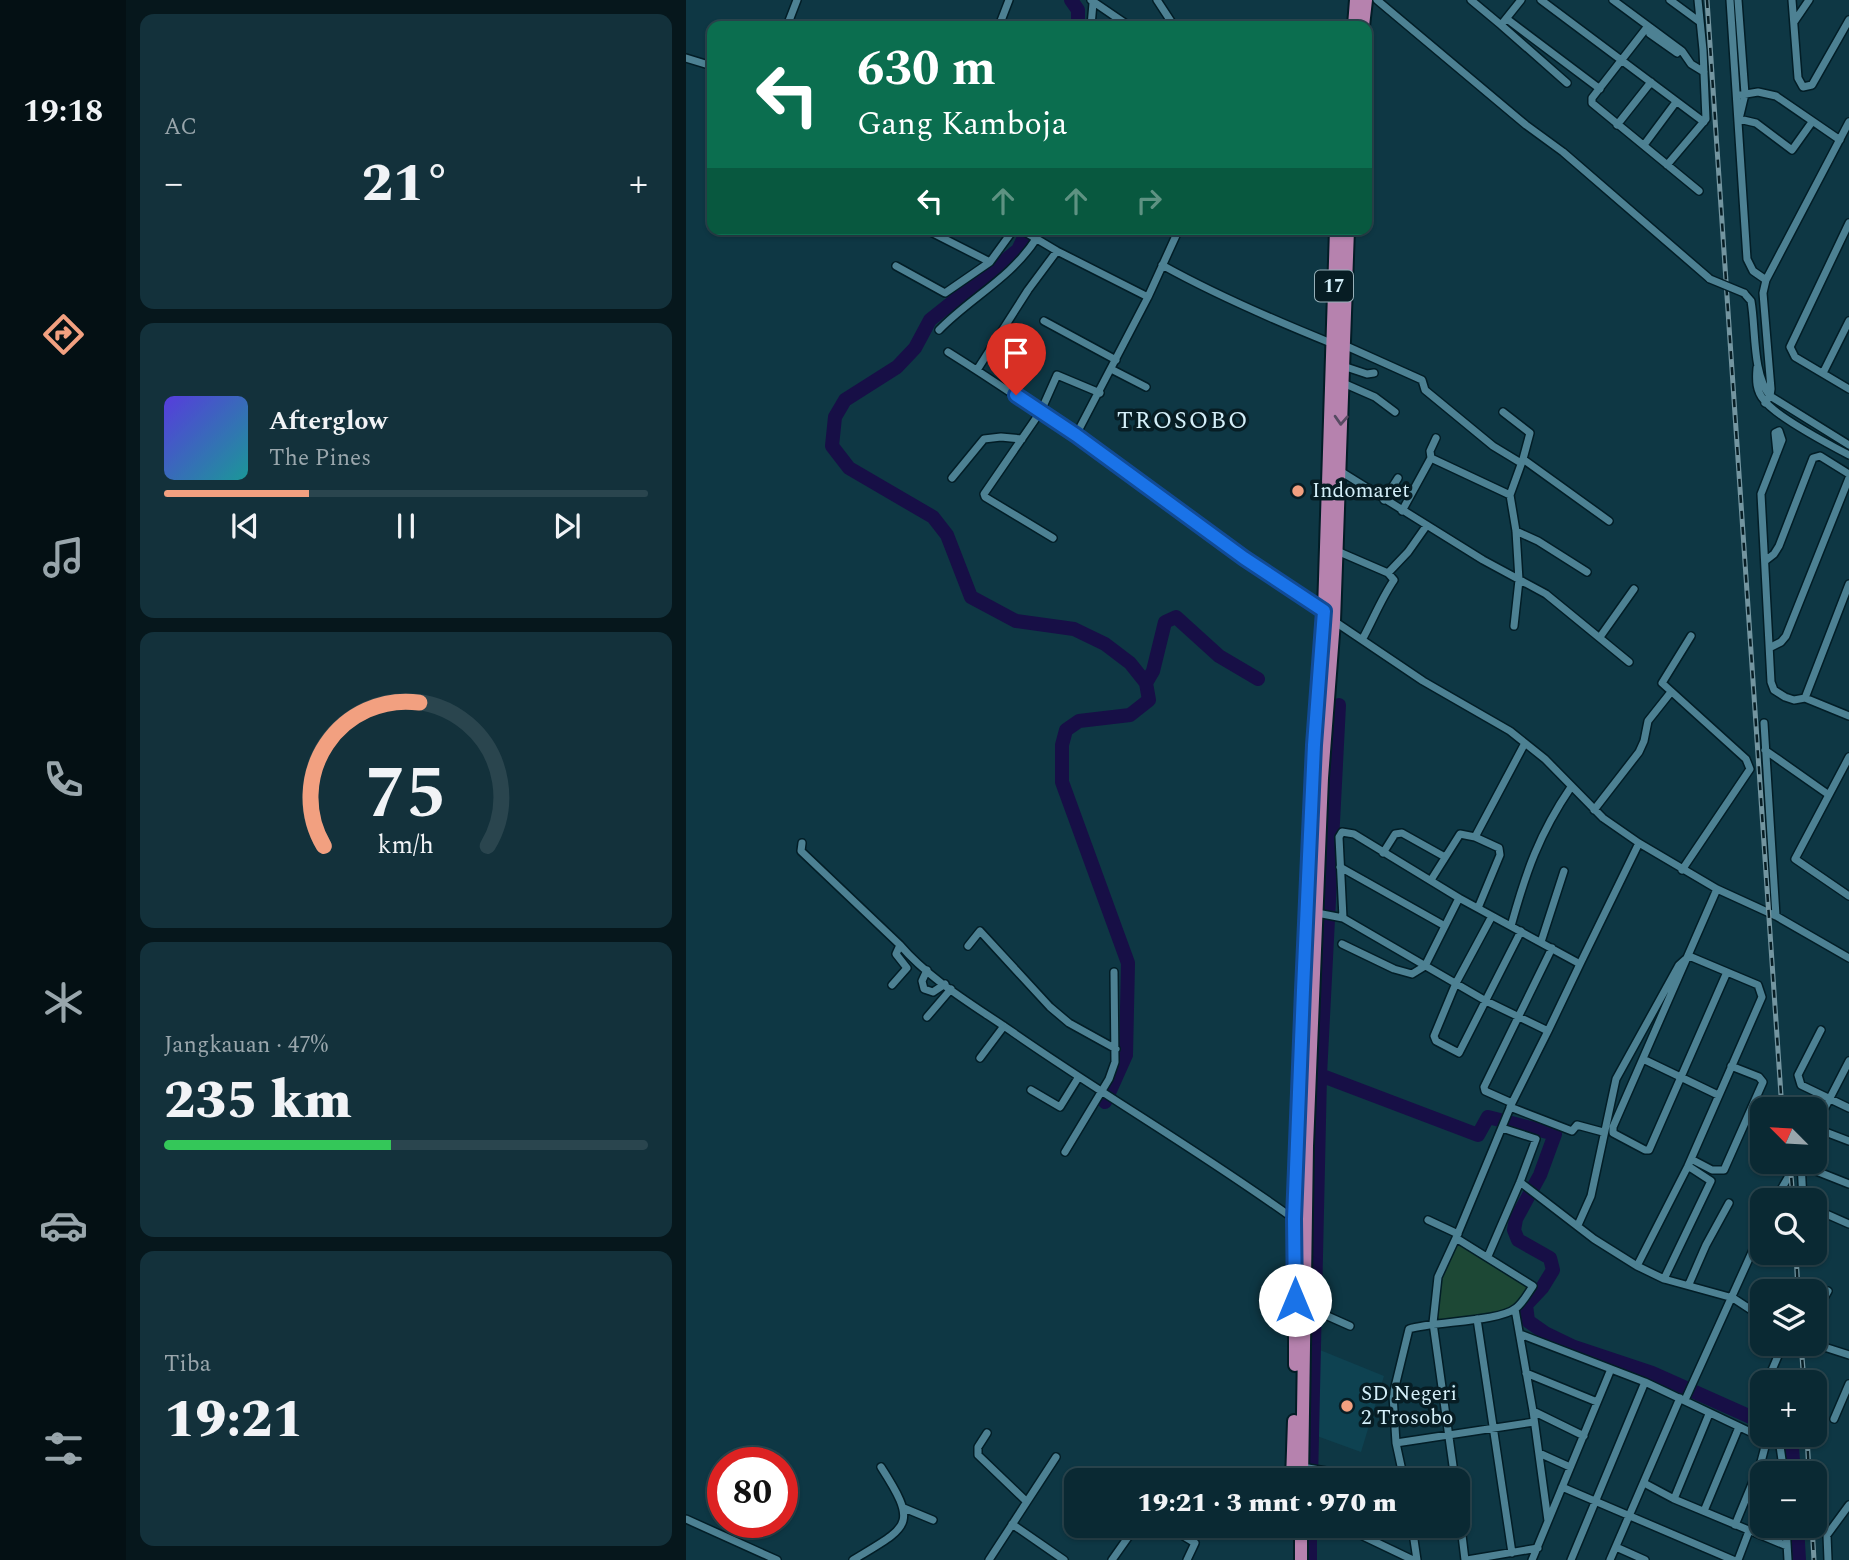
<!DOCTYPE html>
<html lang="id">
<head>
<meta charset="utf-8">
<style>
  :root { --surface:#0a2933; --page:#13313b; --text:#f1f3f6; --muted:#99a6ac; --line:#2a454e; --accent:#f2a080 }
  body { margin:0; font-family:Spectral,serif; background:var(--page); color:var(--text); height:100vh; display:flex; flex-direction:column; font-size:26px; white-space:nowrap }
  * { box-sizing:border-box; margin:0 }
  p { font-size:23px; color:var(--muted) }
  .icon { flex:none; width:38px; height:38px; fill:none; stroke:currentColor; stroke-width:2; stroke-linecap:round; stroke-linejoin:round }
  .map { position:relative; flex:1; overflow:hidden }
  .sheet { display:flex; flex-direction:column; gap:14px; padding:14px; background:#06171c; width:560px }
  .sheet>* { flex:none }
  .top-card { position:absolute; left:21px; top:21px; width:665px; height:214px; border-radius:14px; box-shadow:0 2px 5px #0004,0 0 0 2px var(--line); background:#0b6e4f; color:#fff; overflow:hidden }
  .needle { width:46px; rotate:294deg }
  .tools { position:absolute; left:1064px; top:1097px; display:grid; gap:14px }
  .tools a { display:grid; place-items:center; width:77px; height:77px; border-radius:14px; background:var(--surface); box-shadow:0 2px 5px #0004,0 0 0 2px var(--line); font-size:35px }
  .speed { position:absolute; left:21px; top:1447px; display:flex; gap:14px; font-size:35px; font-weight:700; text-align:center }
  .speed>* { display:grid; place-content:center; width:91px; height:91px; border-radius:50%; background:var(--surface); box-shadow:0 2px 5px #0004,0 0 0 2px var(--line); line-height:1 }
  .speed .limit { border:10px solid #d22; background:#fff; color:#111 }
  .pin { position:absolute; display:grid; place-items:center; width:60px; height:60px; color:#fff; margin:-72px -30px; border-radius:50% 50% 50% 0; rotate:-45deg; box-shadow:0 0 7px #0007 }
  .pin .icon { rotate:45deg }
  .me { position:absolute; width:77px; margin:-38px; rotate:0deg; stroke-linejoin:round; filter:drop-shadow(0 0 5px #0008) }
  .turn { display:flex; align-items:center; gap:24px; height:147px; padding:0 35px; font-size:32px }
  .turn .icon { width:91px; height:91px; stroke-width:2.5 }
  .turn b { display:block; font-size:49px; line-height:60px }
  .lanes { display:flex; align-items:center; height:66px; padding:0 35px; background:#0003; justify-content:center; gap:35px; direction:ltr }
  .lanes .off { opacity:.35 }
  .big { font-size:52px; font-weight:800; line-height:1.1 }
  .sheet .widget { flex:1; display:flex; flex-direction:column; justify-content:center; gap:10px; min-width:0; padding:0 24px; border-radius:14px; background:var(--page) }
  .sheet .dial { align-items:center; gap:0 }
  .dial svg { height:182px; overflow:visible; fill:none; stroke:var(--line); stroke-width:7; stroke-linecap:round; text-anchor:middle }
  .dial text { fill:var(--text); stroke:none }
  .song { display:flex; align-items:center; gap:21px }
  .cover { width:84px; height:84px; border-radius:10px; background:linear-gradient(135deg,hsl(250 70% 55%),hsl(180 70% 35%)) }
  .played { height:7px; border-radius:4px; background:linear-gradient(90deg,var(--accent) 30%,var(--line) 30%) }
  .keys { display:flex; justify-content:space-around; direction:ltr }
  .heat { display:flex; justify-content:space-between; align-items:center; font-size:38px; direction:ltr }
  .charge { height:10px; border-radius:5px; background:linear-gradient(90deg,#34c759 47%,var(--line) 0) }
  .trip { position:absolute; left:378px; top:1468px; width:406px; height:70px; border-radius:14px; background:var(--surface); box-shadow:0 2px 5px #0004,0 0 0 2px var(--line); font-weight:800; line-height:70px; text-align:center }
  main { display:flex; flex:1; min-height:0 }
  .tab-bar { display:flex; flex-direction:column; width:126px; justify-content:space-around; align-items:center; background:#041014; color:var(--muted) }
  .tab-bar .icon { width:49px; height:49px }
  .tab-bar .on { color:var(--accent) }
  .tab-bar b { font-size:32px; color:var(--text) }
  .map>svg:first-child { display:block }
  .built { fill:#0e4251 }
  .green { fill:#1d4835 }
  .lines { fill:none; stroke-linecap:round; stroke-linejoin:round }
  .river { stroke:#170f46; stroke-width:14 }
  .minor-casing { stroke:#021d26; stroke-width:10 }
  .trunk-casing { stroke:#021d26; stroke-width:16 }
  .minor { stroke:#4d8193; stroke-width:7 }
  .trunk { stroke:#b682ae; stroke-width:12 }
  .rail-casing { stroke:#7395a0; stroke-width:5 }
  .rail { stroke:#071d24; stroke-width:2.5; stroke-dasharray:8; stroke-linecap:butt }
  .minor-bridge-casing { stroke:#021d26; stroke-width:10; stroke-linecap:butt }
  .minor-bridge { stroke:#4d8193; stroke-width:7 }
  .oneway { stroke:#564a62 }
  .route-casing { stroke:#114b97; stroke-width:18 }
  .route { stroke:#1a73e8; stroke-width:12 }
  .poi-dot { fill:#f2a080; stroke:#071d24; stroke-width:2.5 }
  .labels { text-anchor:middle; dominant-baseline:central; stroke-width:7; stroke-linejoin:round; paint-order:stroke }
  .shield { fill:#071d24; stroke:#96b0b9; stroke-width:2 }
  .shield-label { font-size:19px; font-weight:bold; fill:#d4eff9 }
  .poi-label { font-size:21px; fill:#d4eff9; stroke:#071d24; text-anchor:start }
  .quarter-label { font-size:24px; letter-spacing:2px; fill:#d4eff9; stroke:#071d24 }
</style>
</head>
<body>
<main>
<nav class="tab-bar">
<b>19:18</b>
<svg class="icon on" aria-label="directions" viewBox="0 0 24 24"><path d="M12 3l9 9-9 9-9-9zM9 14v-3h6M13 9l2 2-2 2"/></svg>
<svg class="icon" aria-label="music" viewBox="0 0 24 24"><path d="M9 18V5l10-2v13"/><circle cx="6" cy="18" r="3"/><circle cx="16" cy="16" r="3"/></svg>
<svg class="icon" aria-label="phone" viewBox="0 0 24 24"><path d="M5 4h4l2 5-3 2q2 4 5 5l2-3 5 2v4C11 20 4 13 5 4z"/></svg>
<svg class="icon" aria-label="climate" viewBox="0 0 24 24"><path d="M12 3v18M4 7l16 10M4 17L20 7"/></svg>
<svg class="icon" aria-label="car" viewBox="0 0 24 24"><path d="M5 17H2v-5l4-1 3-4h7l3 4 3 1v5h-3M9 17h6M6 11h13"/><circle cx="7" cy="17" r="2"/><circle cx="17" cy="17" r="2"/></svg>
<svg class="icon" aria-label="filters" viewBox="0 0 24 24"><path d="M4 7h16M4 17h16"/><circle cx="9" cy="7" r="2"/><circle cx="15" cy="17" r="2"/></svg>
</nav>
<section class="sheet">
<div class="widget"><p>AC</p>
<div class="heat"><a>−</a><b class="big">21°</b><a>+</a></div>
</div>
<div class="widget">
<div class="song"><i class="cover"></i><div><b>Afterglow</b><p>The Pines</p></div></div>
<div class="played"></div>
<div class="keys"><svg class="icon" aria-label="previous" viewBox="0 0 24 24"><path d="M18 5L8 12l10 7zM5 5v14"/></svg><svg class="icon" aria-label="pause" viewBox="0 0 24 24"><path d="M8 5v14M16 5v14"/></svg><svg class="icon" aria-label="next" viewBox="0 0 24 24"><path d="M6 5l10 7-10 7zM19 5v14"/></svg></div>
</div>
<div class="widget dial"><svg viewBox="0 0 100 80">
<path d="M14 69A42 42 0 1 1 86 69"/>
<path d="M14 69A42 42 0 0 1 56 6" stroke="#f2a080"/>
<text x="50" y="56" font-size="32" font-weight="700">75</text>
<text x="50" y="72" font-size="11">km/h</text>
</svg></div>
<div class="widget"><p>Jangkauan · 47%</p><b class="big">235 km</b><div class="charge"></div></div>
<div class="widget"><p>Tiba</p><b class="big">19:21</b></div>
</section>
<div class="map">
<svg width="1163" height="1560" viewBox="0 0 1163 1560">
  <rect width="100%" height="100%" fill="#0e3744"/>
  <!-- built -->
  <path class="built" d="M 634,1350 L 698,1376 L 675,1452 L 631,1436 Z"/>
  <!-- green -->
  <path class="green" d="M 770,1240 L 846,1286 L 828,1309 L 790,1317 L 748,1321 L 755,1268 Z"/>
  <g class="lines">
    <!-- river -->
    <path class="river" d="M 385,0 L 392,10 L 392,26
      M 342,229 L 332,250 L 244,320 L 229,348 L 211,367 L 159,400 L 149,417 L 146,446 L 163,468 L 247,517 L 261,535 L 285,597 L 330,621 L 388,629 L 419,644 L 444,663 L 460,683 L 463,700 L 444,715 L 393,721 L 380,730 L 376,745 L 376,782 L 442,963 L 440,1055 L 419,1102
      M 460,683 L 467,671 L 479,622 L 490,617 L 533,656 L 572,679
      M 634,1075 L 792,1135 L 802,1117 L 869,1134 L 854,1175 L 830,1219 L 828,1230 L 832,1240 L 864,1258 L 867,1270 L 856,1288 L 840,1305 L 842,1321 L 859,1333 L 888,1347 L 966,1373 L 1076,1422
      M 1105,1435 L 1108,1474
      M 625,1480 L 634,1075 L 653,705
      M 1111,1526 L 1113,1560
      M 624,1560 L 624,1526"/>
    <!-- minor casing -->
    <g class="minor-casing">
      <path id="minor" d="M 405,0 L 443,26
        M 471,0 L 488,26
        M 691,0 L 840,125 L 877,152 L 1024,279
        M 785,0 L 815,25 L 835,0
        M 855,0 L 1018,122
        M 927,0 L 996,51 L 1005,64 L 1018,72
        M 984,0 L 1014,22
        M 1044,0 L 1061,259 L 1067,271 L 1080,280
        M 1052,0 L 1059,94 L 1054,115
        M 1106,0 L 1112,78 L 1117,87 L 1126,85 L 1163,20
        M 821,19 L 914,89
        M 1108,22 L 1123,0
        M 815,25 L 881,83
        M 101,26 L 111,0
        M 313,26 L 323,0
        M 405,26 L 407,3
        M 962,26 L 906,98 L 906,103 L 1013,191
        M 964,34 L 991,53
        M 0,58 L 26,66
        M 1054,95 L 1072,92 L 1090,96 L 1154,140
        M 1053,119 L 1070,123 L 1106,150 L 1126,122
        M 931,125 L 965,82
        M 958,145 L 990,102
        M 981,165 L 1020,119 L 1017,50 L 1012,0
        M 1163,223 L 1104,347 L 1109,357 L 1163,389
        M 239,229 L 304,262
        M 334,229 L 371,251 L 462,297
        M 476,265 C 530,295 588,320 645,343
        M 210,266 L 259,293 L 304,262 L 328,229
        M 1058,293 L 1065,301 C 1070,329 1066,373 1084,396 L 1163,445
        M 358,321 L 430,360
        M 253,330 C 284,298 325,278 350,239
        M 658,345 L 736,380 L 739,390 L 807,446 L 835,463
        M 262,352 C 391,433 511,526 637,611
        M 657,366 L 681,374 L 688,373
        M 1071,368 C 1070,380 1070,391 1078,400 C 1089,416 1144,445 1163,455
        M 425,369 L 460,387
        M 291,370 L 342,290 L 371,251
        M 1137,373 L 1163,321
        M 657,383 L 689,397 L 709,412
        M 1079,403 L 1084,396 L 1085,389 L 1077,293 L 1080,280 L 1163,122
        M 817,412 L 844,433 L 837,459
        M 390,435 L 462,297 L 493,229
        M 1091,453 L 1089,433 L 1093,431 L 1096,440 L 1075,494 L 1085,682 L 1088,690 L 1099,697 L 1108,700 L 1119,698 L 1163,584
        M 745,458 L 744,451 L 750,438
        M 654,471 L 797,560 L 860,594 L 943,662
        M 266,478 L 298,439 L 315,437 L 336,439
        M 824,495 L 830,531 L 833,580 L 828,626
        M 698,500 L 712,478
        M 716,511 L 745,458 L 824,495 L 837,459 L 923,521
        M 830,531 L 852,541 L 901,572
        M 367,538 L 299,497 L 298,494 L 355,411 L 371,375 L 414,393
        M 651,551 L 702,573 L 722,552 L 741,525
        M 1079,561 L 1088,554 L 1093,546 L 1127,458 L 1134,456 L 1163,474
        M 648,621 L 737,681 L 824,731 L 859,759 L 917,818 L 953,843 L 1031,889 L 1090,916 L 1163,958
        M 914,637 L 948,589
        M 676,640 C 687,620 695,599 708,580 L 702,573
        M 1085,647 L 1095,642 L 1100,636 L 1163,478
        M 1119,698 L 1163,716
        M 1078,723 L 1090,916
        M 1079,750 L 1143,795
        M 1163,757 L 1109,859 L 1163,896
        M 908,810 L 953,752 L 958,741 L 962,721 L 985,692
        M 789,837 L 839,743
        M 116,843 L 115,851 L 214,945 C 245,981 289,1006 328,1033 C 420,1097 517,1153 608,1219
        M 697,853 L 709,834 L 716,833 L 759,857
        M 654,867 L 759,926
        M 996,870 L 1064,769 L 1060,759 L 976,683 L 1005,636
        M 745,880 L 774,834 L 789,837 L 813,848 L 814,855 L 792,908
        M 1031,889 L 927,1127 L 927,1133 L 959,1150 L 963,1150 L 1041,972
        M 631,913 L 657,918 L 800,1001 L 862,1031 L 826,1103 L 770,1238 L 752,1277 L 747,1323 L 769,1480
        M 806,916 L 770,983 L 748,1036 L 750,1041 L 773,1053 L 835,931
        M 657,918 L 653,837 L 656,832 L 668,834 L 773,898 L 894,964 L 862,1031
        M 825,926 C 840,872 853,834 885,787
        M 855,942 L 878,871
        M 656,944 L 708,969 L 726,974 L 739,966 L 773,898
        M 282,946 L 294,931 L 364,1007 L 383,1023 L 430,1049
        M 894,964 L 953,843
        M 241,970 L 236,981 L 238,989 L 247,992 L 259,984
        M 206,985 L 221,968 L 210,954 L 214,945
        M 241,1017 L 265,989
        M 1135,1030 L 1112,1075 L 1115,1085 L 1163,1108
        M 294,1058 L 318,1026
        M 957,1059 L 1032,1095
        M 345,1090 L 374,1107 L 392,1078
        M 826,1103 L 799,1091 L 798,1087 L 866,948
        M 824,1107 L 886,1131 L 891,1125 L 917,1132
        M 1129,1127 L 1163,1061
        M 1129,1128 L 1163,1141
        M 379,1152 L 423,1079 L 429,1062 L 428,972
        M 1005,1159 L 1026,1170 L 1038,1170 L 1077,1082 L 1073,1077 L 1045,1066
        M 1115,1163 L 1117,1200
        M 1115,1165 L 1163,1184
        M 834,1182 L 908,1239 L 951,1266 L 978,1279 L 1047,1298 L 1076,1317
        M 1089,1200 L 1111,1162
        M 1129,1209 L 1163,1224
        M 742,1220 L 772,1234
        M 892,1225 L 905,1196 L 930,1079 L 993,965 L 1003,956
        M 802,1256 L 834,1182 L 850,1139 L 816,1128
        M 951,1266 L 1002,1166 L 1076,997 L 1072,985 L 1003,956
        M 978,1279 L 1025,1181 L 1002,1166
        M 1003,1284 L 1020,1245 L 1043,1203
        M 619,1306 L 664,1326
        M 829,1309 L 847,1411 L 862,1521
        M 1129,1314 L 1142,1291
        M 791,1319 L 826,1553
        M 834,1334 L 959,1382 L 1094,1446 L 1098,1474
        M 1129,1344 L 1163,1355
        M 1086,1370 L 1097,1344
        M 840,1373 L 911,1402
        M 999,1400 L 1076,1230
        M 847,1411 L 898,1436
        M 1148,1419 L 1163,1384
        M 301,1433 L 292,1447 L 292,1455 L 340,1501
        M 710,1443 L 848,1422
        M 853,1453 L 884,1467
        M 1075,1462 L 1097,1470
        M 616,1467 L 652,1473 L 675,1480
        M 546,1475 L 553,1480
        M 718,1480 L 710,1443 L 707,1395 L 723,1329 C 748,1321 813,1322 830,1308 C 837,1303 842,1293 847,1286 L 770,1238
        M 958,1483 L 988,1499 L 1101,1546
        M 876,1487 L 1047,1560
        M 1063,1494 L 1076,1498
        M 988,1499 L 1023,1414
        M 772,1502 L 779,1560
        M 218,1508 L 247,1520
        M 1018,1511 L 1053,1427
        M 0,1519 L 91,1560
        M 326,1524 L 378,1560
        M 1049,1525 L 1075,1462 L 1081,1439
        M 481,1526 L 509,1543 L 501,1560
        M 656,1526 L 727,1560
        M 726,1526 L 731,1560
        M 1100,1526 L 1102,1560
        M 930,1547 L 959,1560
        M 167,1560 C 223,1526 233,1526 195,1467
        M 303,1560 L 370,1457
        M 426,1560 L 450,1526
        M 781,1560 L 852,1548
        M 846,1560 L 925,1369
        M 885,1560 L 959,1382
        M 924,1560 L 994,1398
        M 1052,1560 L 1063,1531
        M 1142,1560 L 1141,1535 L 1163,1505"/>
    </g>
    <!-- trunk casing -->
    <g class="trunk-casing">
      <path id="trunk" d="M 668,26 L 670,0
        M 677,26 L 680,0
        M 609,1365 L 609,1203 L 628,745 L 638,611 L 650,229
        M 606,1480 L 608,1421
        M 616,1480 L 621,1146 L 636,778 L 648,621 L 662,229
        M 615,1560 L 615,1526"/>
    </g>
    <!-- minor -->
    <use href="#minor" class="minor"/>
    <!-- trunk -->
    <use href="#trunk" class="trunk"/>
    <!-- rail casing -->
    <g class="rail-casing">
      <path id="rail" d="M 1021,0 L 1096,1110
        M 1104,1162 L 1107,1200
        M 1110,1253 L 1112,1292
        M 1115,1344 L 1118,1382
        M 1121,1435 L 1123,1474
        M 1126,1526 L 1128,1560"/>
    </g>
    <!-- rail -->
    <use href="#rail" class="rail"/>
    <!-- minor-bridge casing -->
    <g class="minor-bridge-casing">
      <path id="minor-bridge" d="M 1024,279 L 1058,293"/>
    </g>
    <!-- minor-bridge -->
    <use href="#minor-bridge" class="minor-bridge"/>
  </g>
  <!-- one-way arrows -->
  <defs><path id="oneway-chevron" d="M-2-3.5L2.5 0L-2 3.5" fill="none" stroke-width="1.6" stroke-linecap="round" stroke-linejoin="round" transform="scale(1.75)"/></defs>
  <use class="oneway" href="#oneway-chevron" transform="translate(655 420) rotate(93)"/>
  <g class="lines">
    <!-- route casing -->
    <g class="route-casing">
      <path id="route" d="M 330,395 L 390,435 L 558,558 L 638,611 L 628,745 L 617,990 L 608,1219 L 609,1300"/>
    </g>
    <!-- route -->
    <use href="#route" class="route"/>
  </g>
  <!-- markers -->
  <g class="poi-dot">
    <circle cx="612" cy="491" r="7"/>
    <circle cx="661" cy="1406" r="7"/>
  </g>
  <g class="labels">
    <!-- shield labels -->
    <rect class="shield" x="629" y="270.5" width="38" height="31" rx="5"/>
    <g class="shield-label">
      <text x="648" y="286">17</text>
    </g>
    <!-- poi labels -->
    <g class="poi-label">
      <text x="626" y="491">Indomaret</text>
      <text x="675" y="1394">SD Negeri<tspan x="675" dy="24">2 Trosobo</tspan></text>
    </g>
    <!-- quarter labels -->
    <g class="quarter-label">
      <text x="497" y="421">TROSOBO</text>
    </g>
  </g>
</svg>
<div class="tools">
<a><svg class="needle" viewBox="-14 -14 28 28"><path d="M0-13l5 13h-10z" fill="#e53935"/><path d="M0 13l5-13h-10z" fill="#99a6ac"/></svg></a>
<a><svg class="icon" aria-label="search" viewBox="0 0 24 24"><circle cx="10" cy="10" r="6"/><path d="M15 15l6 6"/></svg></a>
<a><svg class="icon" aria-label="layers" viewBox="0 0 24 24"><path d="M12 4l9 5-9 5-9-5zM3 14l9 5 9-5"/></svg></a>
<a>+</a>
<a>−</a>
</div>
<div class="speed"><div class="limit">80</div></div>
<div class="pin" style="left:330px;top:395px;background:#d93025"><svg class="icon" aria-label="arrive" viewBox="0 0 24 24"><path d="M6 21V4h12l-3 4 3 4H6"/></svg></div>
<svg class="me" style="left:609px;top:1300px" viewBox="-20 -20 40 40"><circle r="19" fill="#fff"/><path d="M0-13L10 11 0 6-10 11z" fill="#1a73e8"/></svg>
<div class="trip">19:21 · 3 mnt · 970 m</div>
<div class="top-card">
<div class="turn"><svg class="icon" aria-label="left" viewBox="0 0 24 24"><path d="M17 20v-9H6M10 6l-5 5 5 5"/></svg><div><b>630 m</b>Gang Kamboja</div></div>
<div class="lanes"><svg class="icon" aria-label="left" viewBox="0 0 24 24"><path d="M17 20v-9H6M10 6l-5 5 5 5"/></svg><svg class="icon off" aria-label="ahead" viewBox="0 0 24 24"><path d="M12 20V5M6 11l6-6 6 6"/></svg><svg class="icon off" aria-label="ahead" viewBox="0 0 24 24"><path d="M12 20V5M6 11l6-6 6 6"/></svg><svg class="icon off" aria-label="right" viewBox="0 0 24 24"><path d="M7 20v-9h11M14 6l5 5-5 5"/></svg></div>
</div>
</div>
</main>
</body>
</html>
